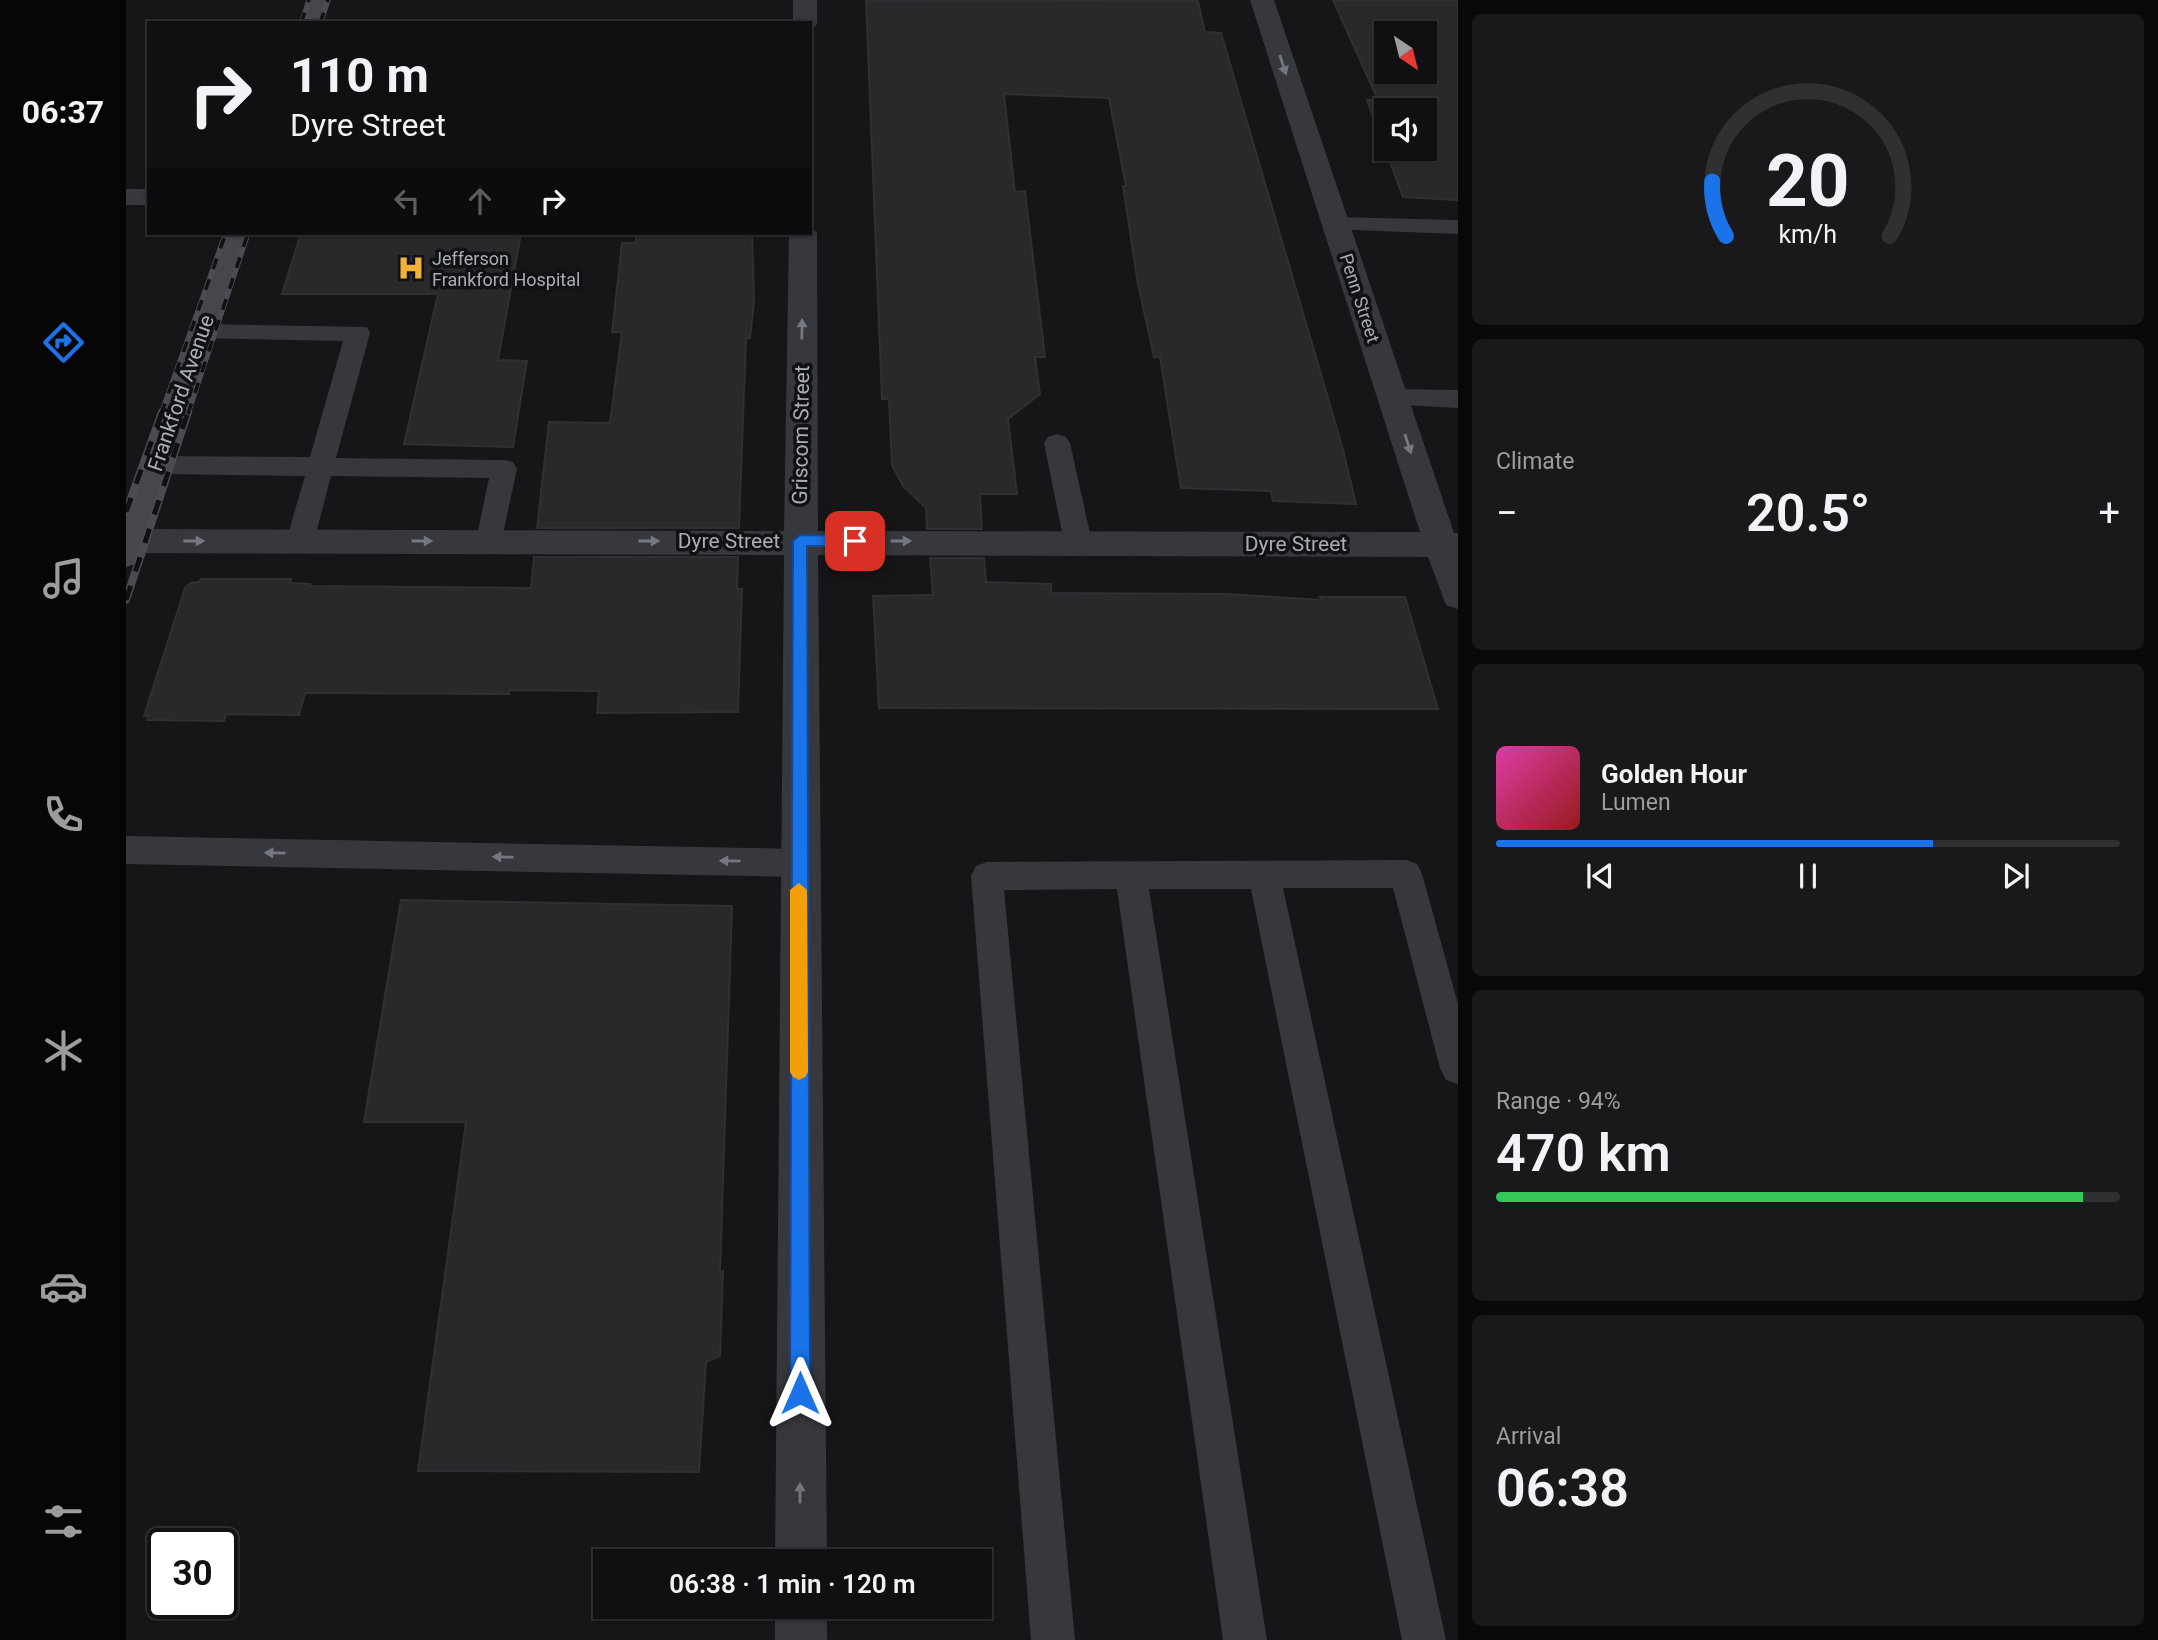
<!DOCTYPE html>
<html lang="en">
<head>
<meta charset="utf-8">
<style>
  :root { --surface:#101012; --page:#19191b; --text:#f1f3f6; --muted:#9c9d9f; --line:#303032; --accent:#1a73e8 }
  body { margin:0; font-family:Roboto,sans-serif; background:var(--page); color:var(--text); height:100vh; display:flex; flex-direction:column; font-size:26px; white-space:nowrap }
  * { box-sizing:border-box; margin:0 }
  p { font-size:23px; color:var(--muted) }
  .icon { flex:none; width:38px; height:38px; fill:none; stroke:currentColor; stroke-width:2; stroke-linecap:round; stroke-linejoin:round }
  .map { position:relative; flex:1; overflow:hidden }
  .drawer { display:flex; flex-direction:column; gap:14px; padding:14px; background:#09090a; width:700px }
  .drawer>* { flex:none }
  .guide { position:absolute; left:21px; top:21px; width:665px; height:214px; border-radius:0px; box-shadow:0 2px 5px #0004,0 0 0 2px var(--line); background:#101012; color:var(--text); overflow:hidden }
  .needle { width:46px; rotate:145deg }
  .buttons { position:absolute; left:1248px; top:21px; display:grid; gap:14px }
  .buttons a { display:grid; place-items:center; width:63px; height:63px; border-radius:0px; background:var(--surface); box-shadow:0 2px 5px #0004,0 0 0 2px var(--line); font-size:35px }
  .speed { position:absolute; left:21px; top:1528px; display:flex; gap:14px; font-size:35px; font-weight:700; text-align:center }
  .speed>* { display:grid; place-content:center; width:91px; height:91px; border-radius:50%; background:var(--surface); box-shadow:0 2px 5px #0004,0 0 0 2px var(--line); line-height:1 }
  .speed .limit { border:4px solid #111; border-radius:10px; background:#fff; color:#111 }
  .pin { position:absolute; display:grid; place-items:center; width:60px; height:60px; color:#fff; margin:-30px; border-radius:14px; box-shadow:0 4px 10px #0006 }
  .me { position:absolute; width:77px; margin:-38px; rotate:0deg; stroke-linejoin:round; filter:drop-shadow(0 0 5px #0008) }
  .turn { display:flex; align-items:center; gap:24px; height:147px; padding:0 28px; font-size:32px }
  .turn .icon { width:91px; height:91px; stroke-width:2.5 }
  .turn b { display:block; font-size:49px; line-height:60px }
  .lanes { display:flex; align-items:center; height:66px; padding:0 28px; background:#0003; justify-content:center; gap:35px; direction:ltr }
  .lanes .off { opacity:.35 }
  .big { font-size:52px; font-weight:600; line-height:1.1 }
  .drawer .widget { flex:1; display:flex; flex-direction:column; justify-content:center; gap:10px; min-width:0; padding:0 24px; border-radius:10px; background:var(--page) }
  .drawer .dial { align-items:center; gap:0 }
  .dial svg { height:182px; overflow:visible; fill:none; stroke:var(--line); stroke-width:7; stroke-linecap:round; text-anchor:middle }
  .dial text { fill:var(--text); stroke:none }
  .song { display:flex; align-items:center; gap:21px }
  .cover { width:84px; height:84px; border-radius:10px; background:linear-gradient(135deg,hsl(320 70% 55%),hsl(0 70% 35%)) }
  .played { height:7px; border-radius:4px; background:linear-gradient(90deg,var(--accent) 70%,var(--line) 70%) }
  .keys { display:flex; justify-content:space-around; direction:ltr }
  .heat { display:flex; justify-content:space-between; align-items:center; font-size:38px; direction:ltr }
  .charge { height:10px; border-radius:5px; background:linear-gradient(90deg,#34c759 94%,var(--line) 0) }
  .trip { position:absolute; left:467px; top:1549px; width:399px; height:70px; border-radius:0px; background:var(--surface); box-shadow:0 2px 5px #0004,0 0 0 2px var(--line); font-weight:600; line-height:70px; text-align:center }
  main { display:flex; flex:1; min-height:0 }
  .tab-bar { display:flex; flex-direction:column; width:126px; justify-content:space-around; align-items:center; background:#060607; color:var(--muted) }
  .tab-bar .icon { width:49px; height:49px }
  .tab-bar .on { color:var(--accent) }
  .tab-bar b { font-size:32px; color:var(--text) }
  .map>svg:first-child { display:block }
  .building { fill:#29292c; stroke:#303034; stroke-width:2; fill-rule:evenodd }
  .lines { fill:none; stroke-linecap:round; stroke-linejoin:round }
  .service { fill:#37383d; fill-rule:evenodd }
  .minor { fill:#37383d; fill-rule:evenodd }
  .secondary { fill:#45474d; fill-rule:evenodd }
  .rail-far1-casing { stroke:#4a4c52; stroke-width:5 }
  .rail-casing { stroke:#4a4c52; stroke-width:8 }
  .rail-far1 { stroke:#111113; stroke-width:3.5; stroke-dasharray:11; stroke-linecap:butt }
  .rail { stroke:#111113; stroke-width:5; stroke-dasharray:15; stroke-linecap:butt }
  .oneway { fill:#757881 }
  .route { fill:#1a73e8; stroke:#114b97; stroke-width:2 }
  .slow { fill:#f59e0b }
  .labels { text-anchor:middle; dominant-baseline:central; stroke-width:7; stroke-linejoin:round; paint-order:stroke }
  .far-poi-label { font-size:18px; fill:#a8adb8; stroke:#111113; text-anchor:start }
  .far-street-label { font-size:18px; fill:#a8adb8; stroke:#111113 }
  .street-label { font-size:21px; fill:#a8adb8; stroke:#111113 }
</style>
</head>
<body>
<main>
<nav class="tab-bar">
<b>06:37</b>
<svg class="icon on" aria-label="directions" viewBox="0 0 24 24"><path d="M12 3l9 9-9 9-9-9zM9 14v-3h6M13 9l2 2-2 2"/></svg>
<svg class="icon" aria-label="music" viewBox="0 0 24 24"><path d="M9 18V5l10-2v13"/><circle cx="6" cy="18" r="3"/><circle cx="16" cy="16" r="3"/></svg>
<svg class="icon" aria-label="phone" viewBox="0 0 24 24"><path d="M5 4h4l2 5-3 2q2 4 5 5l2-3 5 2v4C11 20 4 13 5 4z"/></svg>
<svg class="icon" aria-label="climate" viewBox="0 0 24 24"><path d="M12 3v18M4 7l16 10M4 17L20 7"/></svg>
<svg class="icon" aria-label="car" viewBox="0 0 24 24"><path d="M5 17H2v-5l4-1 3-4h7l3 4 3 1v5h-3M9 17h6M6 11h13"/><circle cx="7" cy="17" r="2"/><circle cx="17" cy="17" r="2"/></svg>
<svg class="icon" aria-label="filters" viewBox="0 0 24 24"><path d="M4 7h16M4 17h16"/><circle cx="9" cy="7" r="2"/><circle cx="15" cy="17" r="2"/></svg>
</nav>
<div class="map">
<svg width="1332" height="1640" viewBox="0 0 1332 1640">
  <rect width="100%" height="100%" fill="#161618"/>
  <!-- building -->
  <path class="building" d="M 740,0 L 1072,1 L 1079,32 L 1095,33 L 1216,446 L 1230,504 L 1147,501 L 1145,491 L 1055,488 L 1034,357 L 1028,357 L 1012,284 L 997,186 L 1000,186 L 983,98 L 878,94 L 889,192 L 899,191 L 919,357 L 909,357 L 914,394 L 882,419 L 891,494 L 854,494 L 856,529 L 801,529 L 800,508 L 777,486 L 766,465 L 763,399 L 756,399 Z
    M 1207,0 L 1332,0 L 1332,200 L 1277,197 L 1241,100 L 1252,100 ZM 1260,33 L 1298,33 L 1298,72 L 1260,72 ZM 1260,110 L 1298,110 L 1298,149 L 1260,149 Z
    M 175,233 L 395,233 L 372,360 L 401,361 L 387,447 L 278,444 L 312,294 L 156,294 Z
    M 510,233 L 626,233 L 628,302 L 624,338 L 620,338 L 613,528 L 411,528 L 423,422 L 484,423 L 496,332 L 486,332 L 496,243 L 510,243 Z
    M 408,557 L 612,557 L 611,589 L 616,589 L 612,712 L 471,713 L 473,691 L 383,690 L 383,694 L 179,693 L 173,715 L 100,714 L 98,721 L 21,720 L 23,715 L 18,716 L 59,588 L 64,583 L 73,582 L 75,579 L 165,579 L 164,583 L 184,584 L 184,586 L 405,588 Z
    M 804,558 L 858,558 L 860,582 L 925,584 L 925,593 L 1100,594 L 1196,600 L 1194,597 L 1279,597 L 1312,709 L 753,708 L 747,596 L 807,595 Z
    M 275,900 L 606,906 L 594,1272 L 597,1271 L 594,1356 L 580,1362 L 573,1472 L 292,1471 L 340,1122 L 238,1122 Z"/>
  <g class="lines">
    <!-- service -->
    <path class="service" d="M 1209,217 L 1332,220 L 1332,234 L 1201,229 L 1197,224 L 1201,219 Z
      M 77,324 L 241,327 L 244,333 L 210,458 L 378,460 L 387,462 L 391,469 L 374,547 L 364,550 L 354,547 L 350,540 L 363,478 L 205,476 L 188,541 L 184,548 L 174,551 L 164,548 L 160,541 L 179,476 L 30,474 L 21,472 L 17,465 L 21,458 L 30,456 L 184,457 L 217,341 L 68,338 L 65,332 L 68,326 Z
      M 1268,389 L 1332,390 L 1332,408 L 1259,404 L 1255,398 L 1259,392 Z
      M 931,434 L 940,437 L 944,443 L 966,542 L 962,549 L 952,552 L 942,549 L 938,542 L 918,443 L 922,437 Z
      M 0,836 L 673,849 L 684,853 L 689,863 L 684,873 L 673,877 L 0,864 Z
      M 1280,860 L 1291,864 L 1296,874 L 1332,1004 L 1332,1084 L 1320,1080 L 1314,1068 L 1267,888 L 1157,888 L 1320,1640 L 1276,1640 L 1125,889 L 1023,889 L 1141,1640 L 1097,1640 L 991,889 L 878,890 L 949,1640 L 905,1640 L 845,876 L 850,866 L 861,862 Z"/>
    <!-- minor -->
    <path class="minor" d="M 667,0 L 691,0 L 691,23 L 688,28 L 684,29 L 684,23 L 667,23 Z
      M 1124,0 L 1148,0 L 1328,533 L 1332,533 L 1332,609 L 1320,605 L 1302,557 L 692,555 L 701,1561 L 649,1561 L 658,555 L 0,553 L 0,529 L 658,531 L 663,233 L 684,233 L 684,226 L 691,233 L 692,531 L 1294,532 Z
      M 0,189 L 23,189 L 23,205 L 0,205 Z
      M 649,1606 L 701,1606 L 701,1640 L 649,1640 Z"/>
    <!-- secondary -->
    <path class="secondary" d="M 181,0 L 205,0 L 197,23 L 173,23 Z
      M 97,233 L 125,233 L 17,554 L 12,563 L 0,567 L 0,506 Z"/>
    <!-- rail-far1 casing -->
    <g class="rail-far1-casing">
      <path id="rail-far1" d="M 175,23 L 183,0
        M 194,23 L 202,0
        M 35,414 L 100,233
        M 62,414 L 122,233"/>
    </g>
    <!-- rail casing -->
    <g class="rail-casing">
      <path id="rail" d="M 0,512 L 36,412
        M 0,600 L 62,412"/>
    </g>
    <!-- rail-far1 -->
    <use href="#rail-far1" class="rail-far1"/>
    <!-- rail -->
    <use href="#rail" class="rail"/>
  </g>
  <!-- one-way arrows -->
  <defs><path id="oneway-solid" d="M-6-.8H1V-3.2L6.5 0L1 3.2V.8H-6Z" transform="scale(1.75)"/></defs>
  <g class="oneway">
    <use href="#oneway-solid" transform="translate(1157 65) rotate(72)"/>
    <use href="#oneway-solid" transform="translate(676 329) rotate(-89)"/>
    <use href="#oneway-solid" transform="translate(1282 444) rotate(72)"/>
    <use href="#oneway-solid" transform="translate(68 541)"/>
    <use href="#oneway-solid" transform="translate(296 541)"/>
    <use href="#oneway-solid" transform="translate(523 541)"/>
    <use href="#oneway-solid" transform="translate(775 541)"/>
    <use href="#oneway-solid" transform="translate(149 853) rotate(-179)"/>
    <use href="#oneway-solid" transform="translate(377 857) rotate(-179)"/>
    <use href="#oneway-solid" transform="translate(604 861) rotate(-179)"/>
    <use href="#oneway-solid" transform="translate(674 1493) rotate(-90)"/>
  </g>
  <!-- route -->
  <path class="route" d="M 674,535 L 729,536 L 736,541 L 729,546 L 681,546 L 684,1393 L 681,1400 L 674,1403 L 667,1400 L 664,1393 L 667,541 Z"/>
  <!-- slow -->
  <path class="slow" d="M 673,883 L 681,890 L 682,1072 L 679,1077 L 673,1080 L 667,1077 L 664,1072 L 664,890 Z"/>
  <!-- icons -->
  <defs>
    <g id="hospital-bare" transform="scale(2.1)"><path d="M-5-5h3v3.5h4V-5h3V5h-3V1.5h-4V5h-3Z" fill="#f2b134" stroke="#111113" stroke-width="2.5" paint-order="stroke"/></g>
  </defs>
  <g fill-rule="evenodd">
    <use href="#hospital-bare" x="285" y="268"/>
  </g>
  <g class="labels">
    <!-- far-poi labels -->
    <g class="far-poi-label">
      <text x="306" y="258">Jefferson<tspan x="306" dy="21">Frankford Hospital</tspan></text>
    </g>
    <!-- far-street labels -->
    <g class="far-street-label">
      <text transform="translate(1234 298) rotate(72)">Penn Street</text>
    </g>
    <!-- street labels -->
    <g class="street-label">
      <text transform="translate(55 393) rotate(-71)">Frankford Avenue</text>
      <text transform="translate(675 435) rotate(-89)">Griscom Street</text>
      <text x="603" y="541">Dyre Street</text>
      <text x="1170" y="544">Dyre Street</text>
    </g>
  </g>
</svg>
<div class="buttons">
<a><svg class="needle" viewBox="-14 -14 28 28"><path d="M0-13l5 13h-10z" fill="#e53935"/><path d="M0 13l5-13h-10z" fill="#9c9d9f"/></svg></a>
<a><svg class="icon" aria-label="sound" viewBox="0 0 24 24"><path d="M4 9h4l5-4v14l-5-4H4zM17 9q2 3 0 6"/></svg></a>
</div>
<div class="speed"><div class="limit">30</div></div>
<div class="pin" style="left:729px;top:541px;background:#d93025"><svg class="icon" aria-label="arrive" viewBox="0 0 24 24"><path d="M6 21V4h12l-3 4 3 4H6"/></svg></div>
<svg class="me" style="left:674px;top:1393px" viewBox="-20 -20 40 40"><path d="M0-17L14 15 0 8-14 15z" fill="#1a73e8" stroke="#fff" stroke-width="4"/></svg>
<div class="trip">06:38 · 1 min · 120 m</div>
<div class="guide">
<div class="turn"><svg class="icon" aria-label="right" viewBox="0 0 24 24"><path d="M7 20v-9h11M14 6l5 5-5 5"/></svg><div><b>110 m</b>Dyre Street</div></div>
<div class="lanes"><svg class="icon off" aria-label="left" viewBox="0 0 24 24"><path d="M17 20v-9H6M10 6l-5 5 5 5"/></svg><svg class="icon off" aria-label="ahead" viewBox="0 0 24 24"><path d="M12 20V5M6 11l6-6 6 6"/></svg><svg class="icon" aria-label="right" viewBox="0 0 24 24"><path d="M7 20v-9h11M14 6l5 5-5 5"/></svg></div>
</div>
</div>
<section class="drawer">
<div class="widget dial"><svg viewBox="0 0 100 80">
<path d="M14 69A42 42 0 1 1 86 69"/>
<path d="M14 69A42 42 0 0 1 8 45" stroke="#1a73e8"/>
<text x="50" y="56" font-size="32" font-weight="700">20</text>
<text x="50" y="72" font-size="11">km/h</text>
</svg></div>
<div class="widget"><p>Climate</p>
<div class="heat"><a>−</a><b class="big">20.5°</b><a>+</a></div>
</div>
<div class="widget">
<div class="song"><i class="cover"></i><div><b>Golden Hour</b><p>Lumen</p></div></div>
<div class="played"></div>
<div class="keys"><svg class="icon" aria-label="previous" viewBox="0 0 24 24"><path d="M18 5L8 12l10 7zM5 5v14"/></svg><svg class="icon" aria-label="pause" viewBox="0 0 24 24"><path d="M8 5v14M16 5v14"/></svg><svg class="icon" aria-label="next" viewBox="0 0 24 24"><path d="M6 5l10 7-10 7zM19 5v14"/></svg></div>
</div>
<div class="widget"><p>Range · 94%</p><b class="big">470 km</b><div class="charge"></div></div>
<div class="widget"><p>Arrival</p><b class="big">06:38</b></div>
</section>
</main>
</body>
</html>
